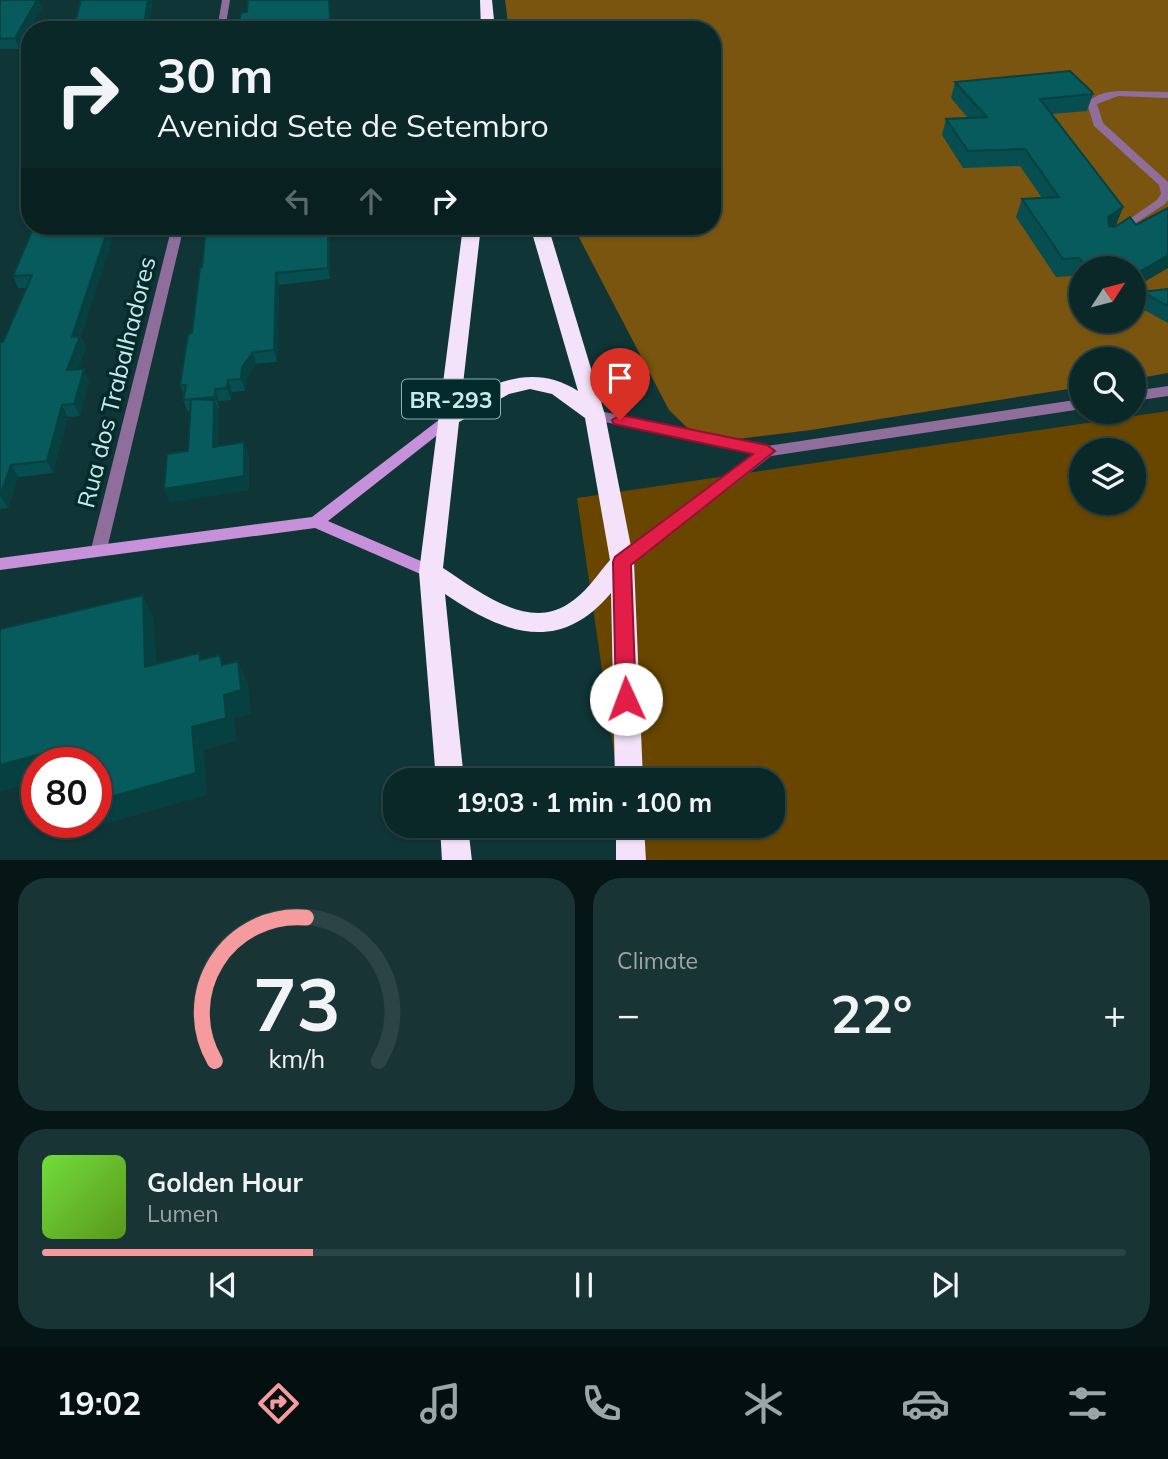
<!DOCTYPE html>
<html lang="en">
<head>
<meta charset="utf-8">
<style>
  :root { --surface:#0b2828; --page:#193434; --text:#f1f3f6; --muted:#9aa6a8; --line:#2b4445; --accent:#f59b9e }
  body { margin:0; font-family:Mulish,sans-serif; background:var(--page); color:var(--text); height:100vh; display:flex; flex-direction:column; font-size:26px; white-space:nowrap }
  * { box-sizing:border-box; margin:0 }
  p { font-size:23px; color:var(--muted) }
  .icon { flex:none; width:38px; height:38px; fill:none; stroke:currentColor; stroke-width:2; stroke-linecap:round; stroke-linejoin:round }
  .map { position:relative; height:860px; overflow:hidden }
  .side { display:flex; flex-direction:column; gap:18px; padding:18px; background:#061616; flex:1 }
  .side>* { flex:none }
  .guide { position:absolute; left:21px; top:21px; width:700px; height:214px; border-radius:28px; box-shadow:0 2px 5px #0004,0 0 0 2px var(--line); background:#0b2828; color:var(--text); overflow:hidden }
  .needle { width:46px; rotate:54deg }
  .buttons { position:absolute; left:1069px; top:256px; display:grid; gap:14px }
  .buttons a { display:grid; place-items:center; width:77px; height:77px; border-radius:50%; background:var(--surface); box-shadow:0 2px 5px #0004,0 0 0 2px var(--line); font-size:35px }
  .speed { position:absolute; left:21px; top:747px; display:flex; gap:14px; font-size:35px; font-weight:700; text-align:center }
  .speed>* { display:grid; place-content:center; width:91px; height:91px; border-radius:50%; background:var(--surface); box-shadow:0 2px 5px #0004,0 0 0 2px var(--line); line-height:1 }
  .speed .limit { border:10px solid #d22; background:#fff; color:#111 }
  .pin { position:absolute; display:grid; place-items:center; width:60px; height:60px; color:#fff; margin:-72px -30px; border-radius:50% 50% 50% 0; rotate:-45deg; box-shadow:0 0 7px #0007 }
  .pin .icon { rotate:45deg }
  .me { position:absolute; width:77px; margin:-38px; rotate:358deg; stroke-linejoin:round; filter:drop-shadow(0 0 5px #0008) }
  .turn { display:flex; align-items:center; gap:24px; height:147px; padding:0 21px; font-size:32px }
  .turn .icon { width:91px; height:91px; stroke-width:2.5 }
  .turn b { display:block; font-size:49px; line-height:60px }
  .lanes { display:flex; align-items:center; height:66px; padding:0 21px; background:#0003; justify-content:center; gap:35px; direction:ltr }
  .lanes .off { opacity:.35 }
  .big { font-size:52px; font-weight:700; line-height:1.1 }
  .side .tile { flex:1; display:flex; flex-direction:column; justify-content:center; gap:10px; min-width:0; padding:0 24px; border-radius:28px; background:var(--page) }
  .side .dial { align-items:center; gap:0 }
  .dial svg { height:182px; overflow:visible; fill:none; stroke:var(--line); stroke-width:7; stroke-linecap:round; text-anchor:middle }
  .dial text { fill:var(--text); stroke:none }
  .song { display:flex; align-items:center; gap:21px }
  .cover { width:84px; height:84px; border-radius:10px; background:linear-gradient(135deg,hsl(100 70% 55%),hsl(90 70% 35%)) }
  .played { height:7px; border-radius:4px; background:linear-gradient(90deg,var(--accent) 25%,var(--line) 25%) }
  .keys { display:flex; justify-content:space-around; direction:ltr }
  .heat { display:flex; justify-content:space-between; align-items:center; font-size:38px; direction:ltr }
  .side .tiles { flex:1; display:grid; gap:18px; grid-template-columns:1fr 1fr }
  .tile:last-child { grid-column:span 2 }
  .trip { position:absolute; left:383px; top:768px; width:402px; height:70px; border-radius:28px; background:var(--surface); box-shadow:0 2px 5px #0004,0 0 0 2px var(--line); font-weight:700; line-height:70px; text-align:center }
  .dock { display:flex; height:112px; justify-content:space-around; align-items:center; background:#041010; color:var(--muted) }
  .dock .icon { width:49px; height:49px }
  .dock .active { color:var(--accent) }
  .dock b { font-size:32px; color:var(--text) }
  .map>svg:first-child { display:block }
  .green { fill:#684600; fill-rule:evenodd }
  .forest { fill:#7a5510; fill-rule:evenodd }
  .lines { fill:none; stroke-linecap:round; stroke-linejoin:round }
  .lane { fill:#906e9c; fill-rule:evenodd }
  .street { fill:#906e9c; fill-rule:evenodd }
  .secondary { fill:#c790da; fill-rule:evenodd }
  .highway { fill:#f3e2f9; fill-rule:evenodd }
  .wall { fill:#074e50 }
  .shaded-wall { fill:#064041 }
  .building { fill:#085b5d; stroke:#064041; stroke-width:2 }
  .route { fill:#e11d48; stroke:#92132f; stroke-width:2 }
  .labels { text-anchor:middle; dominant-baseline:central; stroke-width:7; stroke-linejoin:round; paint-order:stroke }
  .shield { fill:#032b2c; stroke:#8db1b1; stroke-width:2 }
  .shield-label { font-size:23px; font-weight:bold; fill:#c8eaea }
  .street-label { font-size:24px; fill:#c8eaea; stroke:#032b2c }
</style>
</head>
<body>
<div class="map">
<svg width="1168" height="861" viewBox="0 0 1168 861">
  <rect width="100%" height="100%" fill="#0f3536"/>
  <!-- green -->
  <path class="green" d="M 1168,411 L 1168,860 L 630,860 L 625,826 L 774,826 L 774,780 L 618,780 L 577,498 ZM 1082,450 L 1134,450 L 1134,502 L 1082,502 Z"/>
  <!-- forest -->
  <path class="forest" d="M 505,0 L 1168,0 L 1168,373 L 1134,379 L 1134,359 L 1082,359 L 1081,387 L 811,430 L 703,443 L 669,410 L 573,226 L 712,226 L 712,30 L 509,30 ZM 1082,268 L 1134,268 L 1134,320 L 1082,320 Z"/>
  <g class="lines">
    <!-- lane -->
    <path class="lane" d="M 1118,91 L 1168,92 L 1168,98 L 1118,96 L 1097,104 L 1103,123 L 1168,182 L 1168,200 L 1165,204 L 1119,234 L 1113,231 L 1115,229 L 1157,200 L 1161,194 L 1159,185 L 1094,126 L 1087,103 C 1096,94 1106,92 1118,91 Z"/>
    <!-- street -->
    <path class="street" d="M 222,0 L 230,0 L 225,30 L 217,30 Z
      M 172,226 L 184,226 L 107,549 L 104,553 L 99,555 L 94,553 L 91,549 Z
      M 1168,386 L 1168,396 L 1134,401 L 1134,391 Z
      M 1082,399 L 1082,409 L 771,456 L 628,566 L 622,568 L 616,566 L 614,562 L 616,558 L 754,453 L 595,420 L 588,415 L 590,412 L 595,410 L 767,446 Z"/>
    <!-- secondary -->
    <path class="secondary" d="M 449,414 L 456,419 L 454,422 L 328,521 L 437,568 L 439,572 L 437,576 L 431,578 L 425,576 L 315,528 L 0,570 L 0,558 L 312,517 L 444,416 Z"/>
    <!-- highway -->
    <path class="highway" d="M 480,0 L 492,0 L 495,30 L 481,30 Z
      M 463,226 L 481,226 L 461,402 C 498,379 538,365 578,391 L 530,226 L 548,226 L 605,415 L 634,562 L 643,780 L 615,780 L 611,593 C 559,655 504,634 445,594 L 464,780 L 436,780 L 419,572 ZM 530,389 L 552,394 L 585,418 L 610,560 C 597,575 585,594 568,604 C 527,631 477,590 443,568 L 459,422 L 509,394 Z
      M 440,826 L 468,826 L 472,861 L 442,861 Z
      M 616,826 L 644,826 L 646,861 L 616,861 Z"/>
  </g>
  <!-- wall -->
  <path class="wall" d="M 0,0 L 39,0 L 42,8 L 19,49 L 0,49 Z
    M 329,0 L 332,30 L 238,30 Z
    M 955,82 L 1093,94 L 1087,111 L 1052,114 L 1123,207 L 1116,225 L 1113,226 L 1134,268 L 1082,268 L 1082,290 L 1072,276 L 1056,277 L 1016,217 L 1022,199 L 1042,198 L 1020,166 L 963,168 L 942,135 L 946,119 L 968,118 L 951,98 Z
    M 34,226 L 86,348 L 78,369 L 89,381 L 80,416 L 68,417 L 53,473 L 18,477 L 8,508 L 0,509 L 0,342 L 3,342 L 27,288 L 18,288 L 13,276 Z
    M 206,226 L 330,226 L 330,279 L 279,285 L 277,362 L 256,364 L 246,379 L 245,391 L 232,392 L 231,400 L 219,401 L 219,408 L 217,409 L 219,413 L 218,446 L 244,442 L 249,456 L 249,490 L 170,502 L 164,489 L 188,451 L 191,411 L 188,412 L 183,400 L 184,396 L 180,385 L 192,333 L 202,267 Z
    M 1168,289 L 1168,323 L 1135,305 L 1142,292 Z"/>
  <!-- shaded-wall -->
  <path class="shaded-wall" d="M 37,0 L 39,0 L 42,8 L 19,49 L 15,38 Z
    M 148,0 L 152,0 L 153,2 L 148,30 L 144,25 Z
    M 1123,207 L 1116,225 L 1101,235 L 1108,217 Z
    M 109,226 L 117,226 L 81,338 L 86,348 L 73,382 L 67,370 L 72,337 Z
    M 328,226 L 330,226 L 330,279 L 328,268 Z
    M 1168,255 L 1168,268 L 1134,288 L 1134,275 Z
    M 276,273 L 279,285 L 277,362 L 274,350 Z
    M 253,352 L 256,364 L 246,379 L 245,391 L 241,379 L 242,367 Z
    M 84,369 L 89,381 L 80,416 L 74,404 Z
    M 228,380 L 232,392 L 231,400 L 227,388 Z
    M 215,389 L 219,401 L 219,408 L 215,397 Z
    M 214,400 L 219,413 L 218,461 L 213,447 Z
    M 62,405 L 68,417 L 53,473 L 47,461 Z
    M 244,442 L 249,456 L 249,490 L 170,502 L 164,489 Z
    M 11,465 L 18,477 L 8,508 L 1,496 Z
    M 143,595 L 154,619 L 158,690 L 145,667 Z
    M 238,661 L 248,684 L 251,714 L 234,718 L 237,741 L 204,750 L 207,795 L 77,832 L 69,822 L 96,822 L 96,801 L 192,727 L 224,695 Z
    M 62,748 L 73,763 L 37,763 L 37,781 L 0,792 L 0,765 Z"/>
  <!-- building -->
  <path class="building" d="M 0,0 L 37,0 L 15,38 L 0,39 Z
    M 81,0 L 148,0 L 144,25 L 169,23 L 168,30 L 134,30 L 134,29 L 73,30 Z
    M 248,0 L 329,0 L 330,20 L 319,20 L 321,30 L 238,30 L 241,13 L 247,12 Z
    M 1070,71 L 1092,92 L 1093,94 L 1040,99 L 1123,207 L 1108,217 L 1109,226 L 1115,227 L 1130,217 L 1136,225 L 1168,208 L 1168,255 L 1134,275 L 1134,268 L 1086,268 L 1080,258 L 1063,259 L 1022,199 L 1059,197 L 1025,149 L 968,151 L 946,119 L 987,117 L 955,82 Z
    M 34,226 L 109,226 L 72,337 L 80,336 L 67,370 L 84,369 L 74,404 L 62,405 L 47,461 L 11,465 L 0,496 L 0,342 L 3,342 L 32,275 L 13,276 Z
    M 206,226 L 328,226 L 328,268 L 276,273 L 274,350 L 253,352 L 242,367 L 241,379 L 228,380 L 227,388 L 215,389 L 215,397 L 183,400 L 186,385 L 180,385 L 188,334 L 192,333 L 200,267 L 202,267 Z
    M 1168,289 L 1168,306 L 1142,292 Z
    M 191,399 L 214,400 L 213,447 L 244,442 L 244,476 L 164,489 L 167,454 L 188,451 Z
    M 143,595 L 145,667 L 199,653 L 200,660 L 220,655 L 222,665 L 238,661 L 241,690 L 224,695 L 226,718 L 192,727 L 196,773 L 96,801 L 96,763 L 62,763 L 62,748 L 0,765 L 0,629 Z"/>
  <!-- route -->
  <path class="route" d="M 620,415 L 767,445 L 775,451 L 631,565 L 636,699 L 633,705 L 626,708 L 619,705 L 616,699 L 613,562 L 615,557 L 753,454 L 614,424 L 612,420 Z"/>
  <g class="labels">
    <!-- shield labels -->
    <rect class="shield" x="402" y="379.5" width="98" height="39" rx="5"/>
    <g class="shield-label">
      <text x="451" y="399">BR-293</text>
    </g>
    <!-- street labels -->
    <g class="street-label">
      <text transform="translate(116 382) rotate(-76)">Rua dos Trabalhadores</text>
    </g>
  </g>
</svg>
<div class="buttons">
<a><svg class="needle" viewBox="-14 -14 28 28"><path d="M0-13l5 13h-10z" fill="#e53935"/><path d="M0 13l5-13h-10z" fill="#9aa6a8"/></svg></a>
<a><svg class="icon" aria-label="search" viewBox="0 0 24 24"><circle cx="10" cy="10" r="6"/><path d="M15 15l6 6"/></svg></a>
<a><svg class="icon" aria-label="layers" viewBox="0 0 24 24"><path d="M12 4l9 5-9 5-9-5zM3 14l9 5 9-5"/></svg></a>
</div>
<div class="speed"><div class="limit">80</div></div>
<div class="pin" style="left:620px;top:420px;background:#d93025"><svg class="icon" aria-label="arrive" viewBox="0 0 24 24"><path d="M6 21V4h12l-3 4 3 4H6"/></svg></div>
<svg class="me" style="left:626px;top:699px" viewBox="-20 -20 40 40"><circle r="19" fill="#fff"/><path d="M0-13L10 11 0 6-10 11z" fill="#e11d48"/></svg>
<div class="trip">19:03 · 1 min · 100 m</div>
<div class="guide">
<div class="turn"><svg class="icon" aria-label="right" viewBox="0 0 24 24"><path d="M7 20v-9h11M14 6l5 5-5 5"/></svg><div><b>30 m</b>Avenida Sete de Setembro</div></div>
<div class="lanes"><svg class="icon off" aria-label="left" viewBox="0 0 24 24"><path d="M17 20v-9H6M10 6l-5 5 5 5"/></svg><svg class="icon off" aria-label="ahead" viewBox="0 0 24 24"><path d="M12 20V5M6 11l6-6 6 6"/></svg><svg class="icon" aria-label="right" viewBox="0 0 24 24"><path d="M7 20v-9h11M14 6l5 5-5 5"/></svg></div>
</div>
</div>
<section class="side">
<div class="tiles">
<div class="tile dial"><svg viewBox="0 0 100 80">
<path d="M14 69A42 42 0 1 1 86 69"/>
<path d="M14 69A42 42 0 0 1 54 6" stroke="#f59b9e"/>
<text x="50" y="56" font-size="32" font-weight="700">73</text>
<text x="50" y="72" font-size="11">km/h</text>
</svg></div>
<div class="tile"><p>Climate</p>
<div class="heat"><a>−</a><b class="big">22°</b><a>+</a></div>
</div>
<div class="tile">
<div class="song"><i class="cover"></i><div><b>Golden Hour</b><p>Lumen</p></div></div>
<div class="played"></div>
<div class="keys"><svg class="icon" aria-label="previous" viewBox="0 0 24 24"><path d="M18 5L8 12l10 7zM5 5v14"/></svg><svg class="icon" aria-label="pause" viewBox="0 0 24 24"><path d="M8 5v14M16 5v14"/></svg><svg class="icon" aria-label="next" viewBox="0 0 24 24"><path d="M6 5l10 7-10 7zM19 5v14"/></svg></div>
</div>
</div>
</section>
<nav class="dock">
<b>19:02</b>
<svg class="icon active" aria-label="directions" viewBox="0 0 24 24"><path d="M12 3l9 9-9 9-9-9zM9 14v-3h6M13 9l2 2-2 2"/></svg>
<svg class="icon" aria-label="music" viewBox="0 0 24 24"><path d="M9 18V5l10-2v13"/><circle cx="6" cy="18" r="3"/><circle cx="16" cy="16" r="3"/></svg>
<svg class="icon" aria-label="phone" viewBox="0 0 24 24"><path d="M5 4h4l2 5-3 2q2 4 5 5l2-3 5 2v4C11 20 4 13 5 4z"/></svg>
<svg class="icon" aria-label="climate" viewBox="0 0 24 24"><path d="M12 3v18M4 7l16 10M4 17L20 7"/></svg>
<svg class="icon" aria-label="car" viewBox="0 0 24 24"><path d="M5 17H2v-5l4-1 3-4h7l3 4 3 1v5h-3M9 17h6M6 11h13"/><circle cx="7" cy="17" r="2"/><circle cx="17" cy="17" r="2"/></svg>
<svg class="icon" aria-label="filters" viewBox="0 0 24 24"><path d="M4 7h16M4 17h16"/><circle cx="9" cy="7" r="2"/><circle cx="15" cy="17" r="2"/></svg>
</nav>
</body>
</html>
